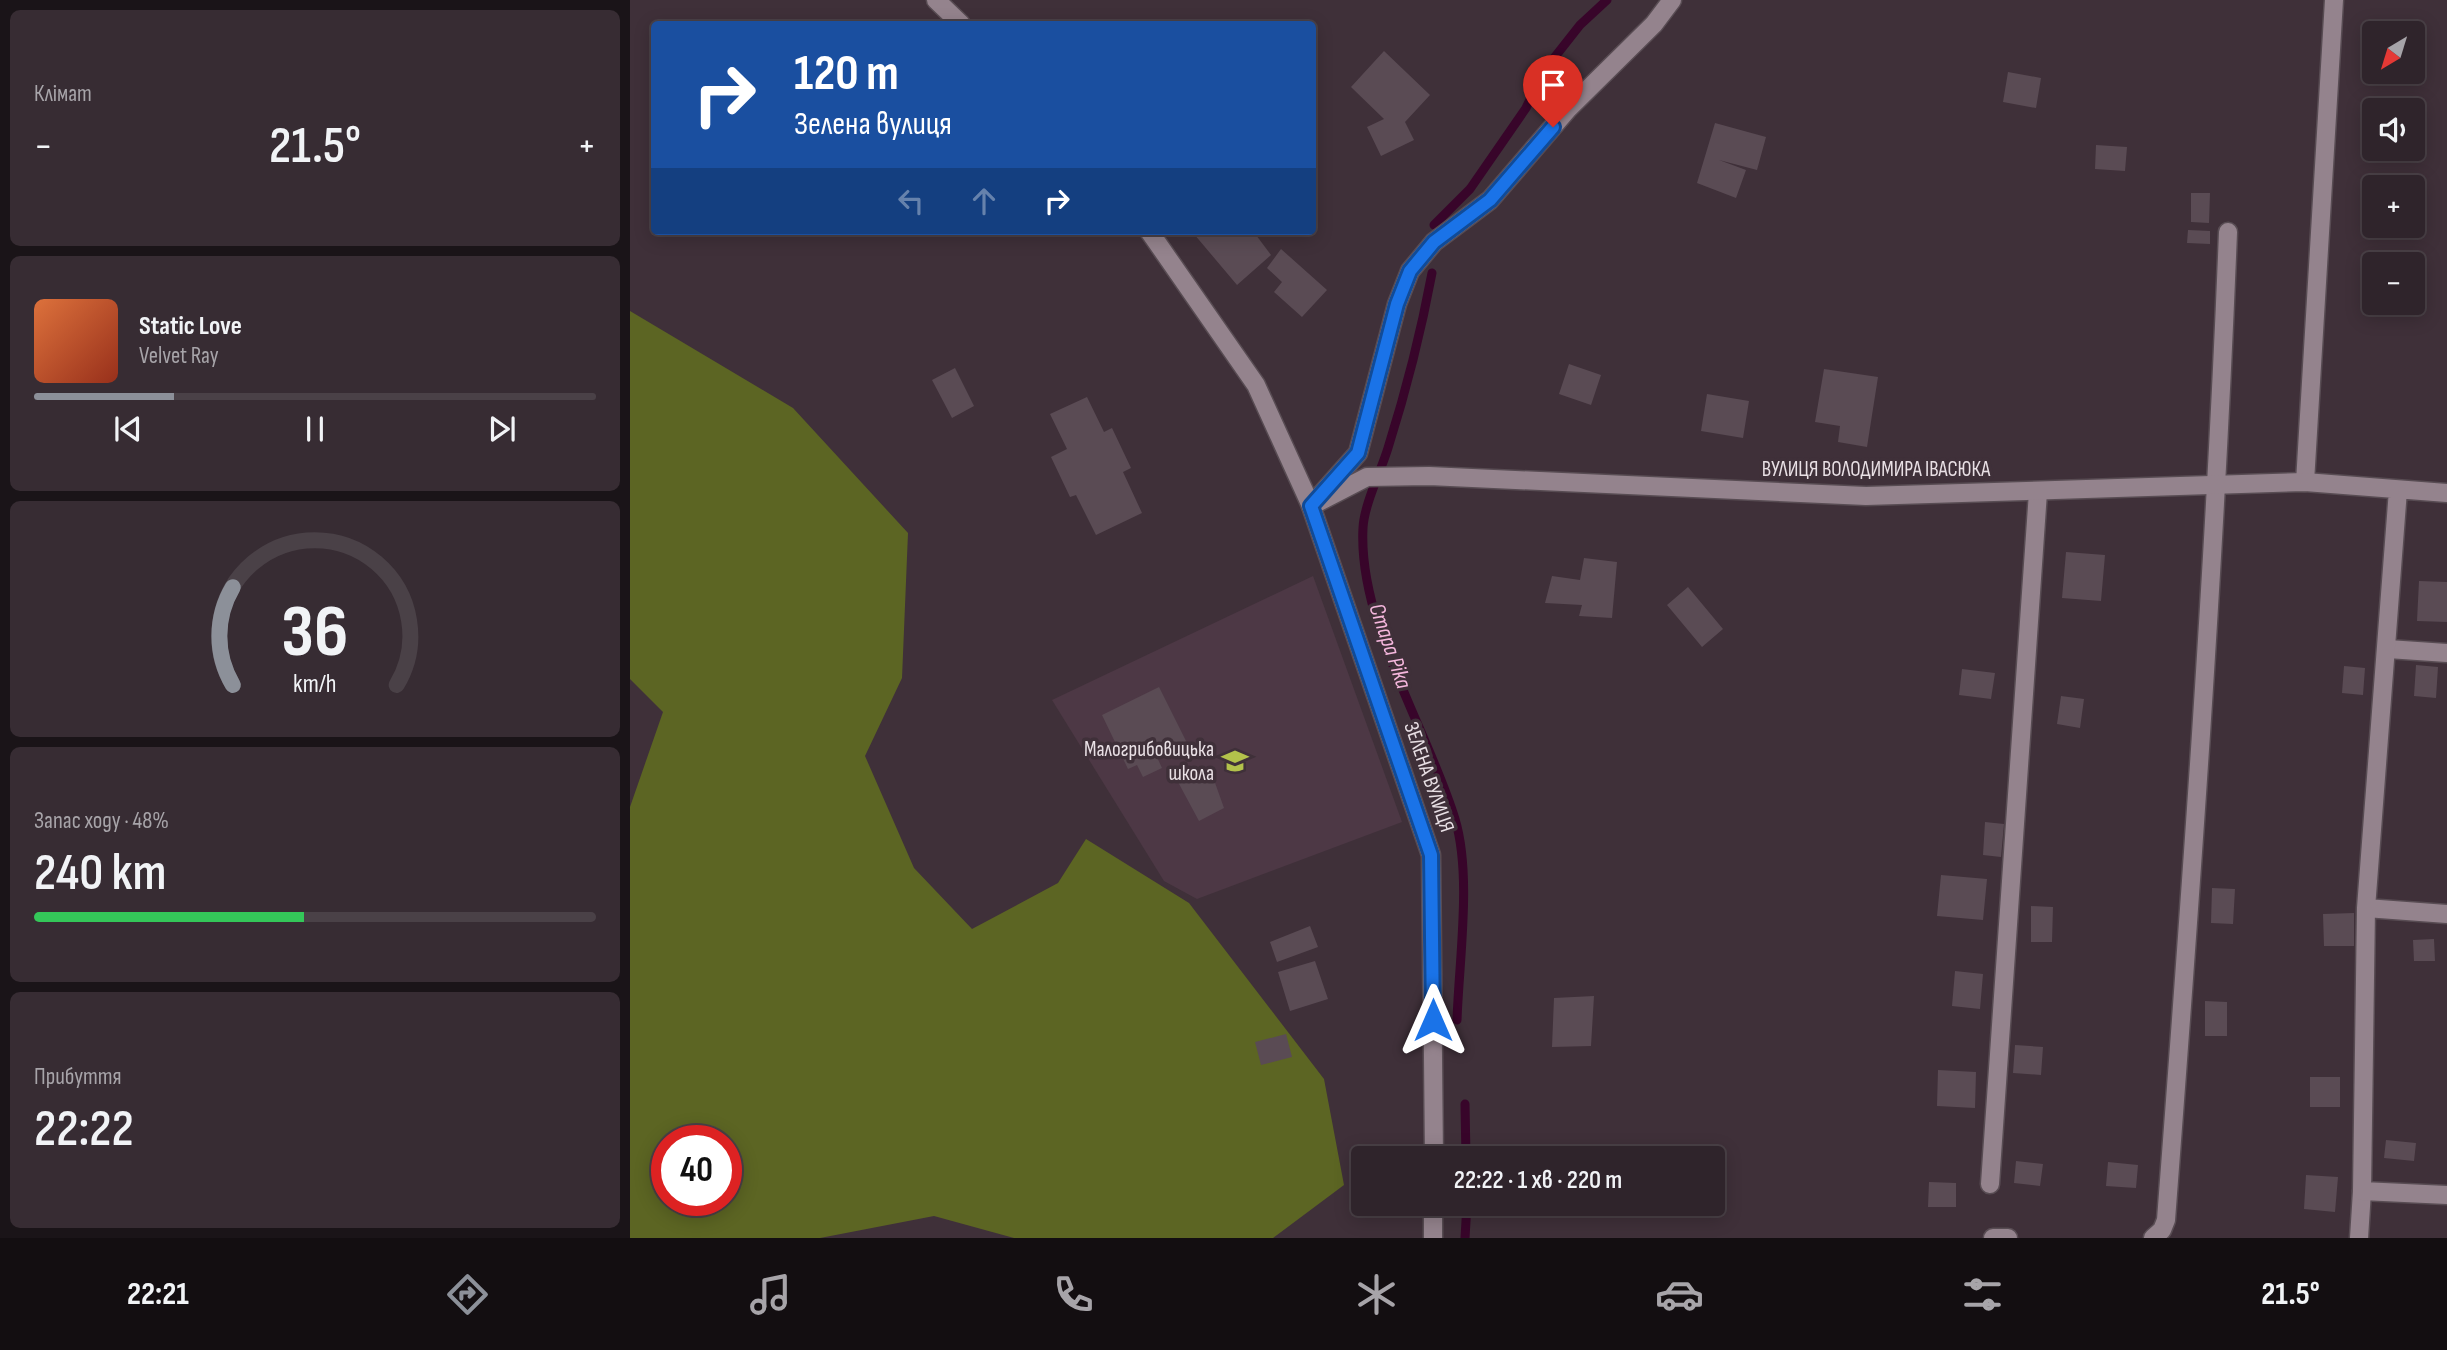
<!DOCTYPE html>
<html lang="uk">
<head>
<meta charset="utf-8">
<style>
  :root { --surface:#2f242b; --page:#372c33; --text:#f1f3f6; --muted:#a7a4a9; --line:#4a4147; --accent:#8c9099 }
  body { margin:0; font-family:"Sofia Sans Condensed",sans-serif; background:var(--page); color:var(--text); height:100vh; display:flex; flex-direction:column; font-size:26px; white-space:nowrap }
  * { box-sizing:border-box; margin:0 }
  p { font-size:23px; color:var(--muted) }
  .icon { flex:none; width:38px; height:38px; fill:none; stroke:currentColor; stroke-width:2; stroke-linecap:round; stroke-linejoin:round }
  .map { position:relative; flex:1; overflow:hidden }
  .drawer { display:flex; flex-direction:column; gap:10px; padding:10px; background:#1a1418; width:630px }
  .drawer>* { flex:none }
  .hud { position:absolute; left:21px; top:21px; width:665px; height:214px; border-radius:7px; box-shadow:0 4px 18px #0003,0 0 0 2px var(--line); background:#1a4fa0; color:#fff; overflow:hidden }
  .needle { width:46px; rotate:218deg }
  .fabs { position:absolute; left:1732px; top:21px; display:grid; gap:14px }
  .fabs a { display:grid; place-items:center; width:63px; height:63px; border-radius:7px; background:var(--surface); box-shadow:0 4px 18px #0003,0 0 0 2px var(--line); font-size:35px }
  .speed { position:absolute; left:21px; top:1125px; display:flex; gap:14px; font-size:35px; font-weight:700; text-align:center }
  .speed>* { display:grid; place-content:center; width:91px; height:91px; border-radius:50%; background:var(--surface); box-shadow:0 4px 18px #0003,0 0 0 2px var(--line); line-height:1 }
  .speed .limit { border:10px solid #d22; background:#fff; color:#111 }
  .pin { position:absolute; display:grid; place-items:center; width:60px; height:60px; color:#fff; margin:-72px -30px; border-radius:50% 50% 50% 0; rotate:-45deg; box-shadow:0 0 7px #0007 }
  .pin .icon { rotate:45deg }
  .me { position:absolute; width:77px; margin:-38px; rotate:0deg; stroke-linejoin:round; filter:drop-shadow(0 0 5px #0008) }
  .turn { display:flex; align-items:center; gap:24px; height:147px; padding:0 28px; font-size:32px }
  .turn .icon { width:91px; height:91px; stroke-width:2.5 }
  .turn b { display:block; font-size:49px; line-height:60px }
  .lanes { display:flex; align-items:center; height:66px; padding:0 28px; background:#0003; justify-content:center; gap:35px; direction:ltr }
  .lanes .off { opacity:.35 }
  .big { font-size:52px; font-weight:600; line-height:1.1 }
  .drawer .widget { flex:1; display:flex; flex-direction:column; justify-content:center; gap:10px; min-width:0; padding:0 24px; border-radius:10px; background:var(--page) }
  .drawer .dial { align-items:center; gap:0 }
  .dial svg { height:182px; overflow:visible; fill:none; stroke:var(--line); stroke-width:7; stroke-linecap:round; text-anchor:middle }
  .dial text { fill:var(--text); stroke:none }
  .song { display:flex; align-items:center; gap:21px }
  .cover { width:84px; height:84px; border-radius:10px; background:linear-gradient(135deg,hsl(20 70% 55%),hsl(10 70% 35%)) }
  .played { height:7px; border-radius:4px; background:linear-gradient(90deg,var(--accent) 25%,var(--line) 25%) }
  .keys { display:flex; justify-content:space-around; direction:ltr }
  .heat { display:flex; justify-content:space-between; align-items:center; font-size:38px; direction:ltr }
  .charge { height:10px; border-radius:5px; background:linear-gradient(90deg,#34c759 48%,var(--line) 0) }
  .trip { position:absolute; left:721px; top:1146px; width:374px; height:70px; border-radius:7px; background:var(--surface); box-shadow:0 4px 18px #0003,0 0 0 2px var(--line); font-weight:600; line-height:70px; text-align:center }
  .dock { display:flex; height:112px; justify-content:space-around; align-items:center; background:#130e11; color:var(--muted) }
  .dock .icon { width:49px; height:49px }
  .dock .active { color:var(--accent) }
  .dock b { font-size:32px; color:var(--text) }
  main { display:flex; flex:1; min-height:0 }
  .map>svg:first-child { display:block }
  .built { fill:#4d3845 }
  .green { fill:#5c6523; fill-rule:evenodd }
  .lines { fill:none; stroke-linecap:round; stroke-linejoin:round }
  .stream { stroke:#38052a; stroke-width:9 }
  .building { fill:#5a4b54 }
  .service-casing { stroke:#584c53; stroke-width:21 }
  .minor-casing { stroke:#584c53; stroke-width:21 }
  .tertiary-casing { stroke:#584c53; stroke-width:21 }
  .service { stroke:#94838d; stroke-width:18 }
  .minor { stroke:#94838d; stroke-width:18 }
  .tertiary { stroke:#94838d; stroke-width:18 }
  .route-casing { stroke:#114b97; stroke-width:18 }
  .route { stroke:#1a73e8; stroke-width:12 }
  .labels { text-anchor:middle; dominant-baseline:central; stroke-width:7; stroke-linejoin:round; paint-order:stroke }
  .street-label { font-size:21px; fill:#e9e0e5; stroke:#3f3039 }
  .poi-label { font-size:21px; fill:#e9e0e5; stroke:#3f3039; text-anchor:end }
  .water-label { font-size:23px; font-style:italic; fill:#f5b7dd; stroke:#3f3039 }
</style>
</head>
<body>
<main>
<section class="drawer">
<div class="widget"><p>Клімат</p>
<div class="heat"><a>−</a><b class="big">21.5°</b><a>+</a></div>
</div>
<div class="widget">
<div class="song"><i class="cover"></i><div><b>Static Love</b><p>Velvet Ray</p></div></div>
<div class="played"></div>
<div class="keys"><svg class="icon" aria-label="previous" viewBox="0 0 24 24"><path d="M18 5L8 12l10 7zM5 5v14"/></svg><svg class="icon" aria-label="pause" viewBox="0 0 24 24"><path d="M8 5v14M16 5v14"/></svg><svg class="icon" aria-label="next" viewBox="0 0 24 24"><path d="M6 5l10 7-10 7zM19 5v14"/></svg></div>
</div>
<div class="widget dial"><svg viewBox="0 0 100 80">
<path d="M14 69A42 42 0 1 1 86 69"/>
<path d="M14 69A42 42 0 0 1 14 26" stroke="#8c9099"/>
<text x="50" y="56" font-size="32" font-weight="700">36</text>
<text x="50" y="72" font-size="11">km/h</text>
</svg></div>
<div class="widget"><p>Запас ходу · 48%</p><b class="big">240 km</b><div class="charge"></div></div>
<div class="widget"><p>Прибуття</p><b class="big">22:22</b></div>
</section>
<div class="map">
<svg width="1817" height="1238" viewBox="0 0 1817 1238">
  <rect width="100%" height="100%" fill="#3f3039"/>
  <!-- built -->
  <path class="built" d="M 683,576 L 772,822 L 567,899 L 534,881 L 422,700 Z"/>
  <!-- green -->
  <path class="green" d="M 0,311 L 163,408 L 278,533 L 272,678 L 235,756 L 284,868 L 342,929 L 428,883 L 456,839 L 559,903 L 694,1079 L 714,1185 L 643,1238 L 384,1238 L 304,1216 L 190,1238 L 0,1238 L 0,807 L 33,712 L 0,679 ZM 37,1141 L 96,1141 L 96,1200 L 37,1200 Z"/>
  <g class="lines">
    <!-- stream -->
    <path class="stream" d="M 804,225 L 840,189 L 896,108 L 913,72 L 950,25 L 977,0
      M 802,273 C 791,332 776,391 758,448 C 751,471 734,505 733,528 C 728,623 798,730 825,819 C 842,875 829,960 827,1020
      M 835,1104 L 836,1158
      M 835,1238 L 837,1204"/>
  </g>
  <!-- building -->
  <path class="building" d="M 754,51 L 800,95 L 775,122 L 784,140 L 751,156 L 737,127 L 754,119 L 721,87 Z
    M 1378,72 L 1411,78 L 1406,108 L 1373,102 Z
    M 1085,123 L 1136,137 L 1127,170 L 1089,160 L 1116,170 L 1106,198 L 1067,183 Z
    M 1466,145 L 1497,147 L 1495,171 L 1465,169 Z
    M 1561,193 L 1580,193 L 1579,223 L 1561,222 Z
    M 1558,230 L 1580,231 L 1580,244 L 1557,243 Z
    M 567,231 L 623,231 L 641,255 L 607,285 L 564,234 Z
    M 651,249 L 697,290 L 672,317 L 644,292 L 652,282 L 637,268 Z
    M 939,364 L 971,375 L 961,405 L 929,394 Z
    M 325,368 L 344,406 L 322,418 L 302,380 Z
    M 1194,369 L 1248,377 L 1237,447 L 1208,442 L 1210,426 L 1185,422 Z
    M 1077,394 L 1119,401 L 1113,438 L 1071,431 Z
    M 457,397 L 474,432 L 482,428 L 501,468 L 493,472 L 512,513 L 466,535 L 446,495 L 440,497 L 421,457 L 437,449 L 420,414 Z
    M 1436,552 L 1475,555 L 1471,601 L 1432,598 Z
    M 954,558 L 987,562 L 982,618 L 949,616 L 952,605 L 915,603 L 922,576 L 950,580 Z
    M 1789,581 L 1817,582 L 1817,622 L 1787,621 Z
    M 1058,587 L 1093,629 L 1072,647 L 1037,605 Z
    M 1786,665 L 1808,667 L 1806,698 L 1784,696 Z
    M 1714,666 L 1735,668 L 1733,695 L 1712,693 Z
    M 1332,669 L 1365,673 L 1361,699 L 1329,695 Z
    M 529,687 L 556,741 L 526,755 L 532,768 L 513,777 L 507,765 L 498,769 L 472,715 Z
    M 1431,696 L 1454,699 L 1450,728 L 1427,724 Z
    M 573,769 L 580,782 L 584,780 L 594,808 L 569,821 L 548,782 Z
    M 1355,822 L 1374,824 L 1371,857 L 1353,855 Z
    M 1311,875 L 1357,879 L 1353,920 L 1307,916 Z
    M 1582,888 L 1605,889 L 1603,924 L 1581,923 Z
    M 1401,906 L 1423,907 L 1422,942 L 1401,942 Z
    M 1724,913 L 1724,946 L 1694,946 L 1693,914 Z
    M 680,926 L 688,947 L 647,962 L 640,942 Z
    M 1804,939 L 1805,961 L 1784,961 L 1783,940 Z
    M 685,961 L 698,999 L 660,1011 L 648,972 Z
    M 1325,971 L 1353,974 L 1350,1009 L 1322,1006 Z
    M 964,996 L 961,1046 L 922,1047 L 924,998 Z
    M 1575,1001 L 1597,1002 L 1597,1036 L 1575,1036 Z
    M 656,1034 L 662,1057 L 631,1065 L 625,1042 Z
    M 1385,1045 L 1413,1047 L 1411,1075 L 1383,1073 Z
    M 1308,1070 L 1346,1072 L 1345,1108 L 1307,1106 Z
    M 1680,1077 L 1710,1077 L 1710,1107 L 1680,1107 Z
    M 1756,1140 L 1786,1143 L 1784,1161 L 1754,1158 Z
    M 1386,1161 L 1413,1164 L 1410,1186 L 1384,1183 Z
    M 1478,1162 L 1508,1165 L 1506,1188 L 1476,1186 Z
    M 1676,1175 L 1708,1177 L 1705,1212 L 1674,1209 Z
    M 1299,1182 L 1326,1183 L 1326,1207 L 1298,1207 Z"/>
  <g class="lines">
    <!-- service casing -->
    <g class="service-casing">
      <path id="service" d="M 1675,482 L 1704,0
        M 1758,649 L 1817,653
        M 1360,1184 L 1408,492
        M 1363,1238 L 1378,1238
        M 1523,1238 L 1532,1230 L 1536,1220 C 1561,891 1585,562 1598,232
        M 1729,1238 L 1732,1191"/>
    </g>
    <!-- minor casing -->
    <g class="minor-casing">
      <path id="minor" d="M 1768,490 L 1736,908 L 1732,1191 L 1817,1195
        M 688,498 L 728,453 L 767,304 L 780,271 L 804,242 L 860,200 L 939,108 L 1024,24 L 1042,0
        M 681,506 L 737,477 L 799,476 L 1236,496 L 1675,482 L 1817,493
        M 1736,908 L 1817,914"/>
    </g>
    <!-- tertiary casing -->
    <g class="tertiary-casing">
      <path id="tertiary" d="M 306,0 L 331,24
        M 519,231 L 626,385 L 681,506 L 801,855 L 804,1158
        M 803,1238 L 803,1204"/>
    </g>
    <!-- service -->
    <use href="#service" class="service"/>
    <!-- minor -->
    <use href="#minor" class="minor"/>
    <!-- tertiary -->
    <use href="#tertiary" class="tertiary"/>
  </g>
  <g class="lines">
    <!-- route casing -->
    <g class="route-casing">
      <path id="route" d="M 803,1020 L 801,855 L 681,506 L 728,453 L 767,304 L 780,271 L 804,242 L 860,200 L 923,127"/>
    </g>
    <!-- route -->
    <use href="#route" class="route"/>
  </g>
  <!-- icons -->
  <defs>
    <g id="school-bare" transform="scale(2.1)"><path d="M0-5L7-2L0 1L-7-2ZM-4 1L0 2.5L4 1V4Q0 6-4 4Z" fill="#b3c24b" stroke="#3f3039" stroke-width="2.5" paint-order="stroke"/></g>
  </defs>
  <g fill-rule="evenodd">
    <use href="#school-bare" x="605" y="761"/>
  </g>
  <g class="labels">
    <!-- street labels -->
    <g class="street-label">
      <text x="1246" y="469">ВУЛИЦЯ ВОЛОДИМИРА ІВАСЮКА</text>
      <text transform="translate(799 777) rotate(71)">ЗЕЛЕНА ВУЛИЦЯ</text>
    </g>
    <!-- poi labels -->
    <g class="poi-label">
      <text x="584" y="749">Малогрибовицька<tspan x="584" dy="24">школа</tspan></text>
    </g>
    <!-- water labels -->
    <g class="water-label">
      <text transform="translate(760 646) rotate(71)">Стара Ріка</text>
    </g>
  </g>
</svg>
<div class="fabs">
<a><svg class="needle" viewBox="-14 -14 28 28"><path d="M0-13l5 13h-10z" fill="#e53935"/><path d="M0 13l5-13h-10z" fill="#a7a4a9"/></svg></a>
<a><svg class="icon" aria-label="sound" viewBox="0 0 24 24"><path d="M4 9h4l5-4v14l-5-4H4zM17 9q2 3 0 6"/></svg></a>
<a>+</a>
<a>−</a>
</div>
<div class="speed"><div class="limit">40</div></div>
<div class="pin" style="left:923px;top:127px;background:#d93025"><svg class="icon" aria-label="arrive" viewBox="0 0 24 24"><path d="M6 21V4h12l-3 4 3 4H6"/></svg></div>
<svg class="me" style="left:803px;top:1020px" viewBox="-20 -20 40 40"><path d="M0-17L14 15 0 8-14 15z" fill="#1a73e8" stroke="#fff" stroke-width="4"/></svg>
<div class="trip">22:22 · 1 хв · 220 m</div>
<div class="hud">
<div class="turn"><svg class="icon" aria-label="right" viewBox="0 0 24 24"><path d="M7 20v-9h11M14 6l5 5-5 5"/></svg><div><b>120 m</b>Зелена вулиця</div></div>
<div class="lanes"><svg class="icon off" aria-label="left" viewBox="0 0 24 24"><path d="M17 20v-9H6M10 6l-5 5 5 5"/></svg><svg class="icon off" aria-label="ahead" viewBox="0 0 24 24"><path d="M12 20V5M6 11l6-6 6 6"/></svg><svg class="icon" aria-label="right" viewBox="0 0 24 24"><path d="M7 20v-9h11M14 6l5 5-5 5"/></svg></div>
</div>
</div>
</main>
<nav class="dock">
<b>22:21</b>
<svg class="icon active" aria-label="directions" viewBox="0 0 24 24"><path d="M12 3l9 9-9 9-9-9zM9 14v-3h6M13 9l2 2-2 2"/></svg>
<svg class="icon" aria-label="music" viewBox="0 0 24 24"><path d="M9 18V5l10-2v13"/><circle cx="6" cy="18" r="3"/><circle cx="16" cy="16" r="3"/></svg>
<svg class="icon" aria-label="phone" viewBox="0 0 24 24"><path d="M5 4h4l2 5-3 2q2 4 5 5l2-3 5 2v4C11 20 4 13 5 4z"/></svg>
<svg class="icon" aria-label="climate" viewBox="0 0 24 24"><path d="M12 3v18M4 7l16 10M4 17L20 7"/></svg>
<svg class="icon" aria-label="car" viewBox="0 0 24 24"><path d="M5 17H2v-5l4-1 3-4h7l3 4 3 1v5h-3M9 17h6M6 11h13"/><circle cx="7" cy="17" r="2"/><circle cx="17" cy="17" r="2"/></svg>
<svg class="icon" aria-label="filters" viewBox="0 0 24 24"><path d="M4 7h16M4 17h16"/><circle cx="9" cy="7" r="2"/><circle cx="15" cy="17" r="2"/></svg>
<b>21.5°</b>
</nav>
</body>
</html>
